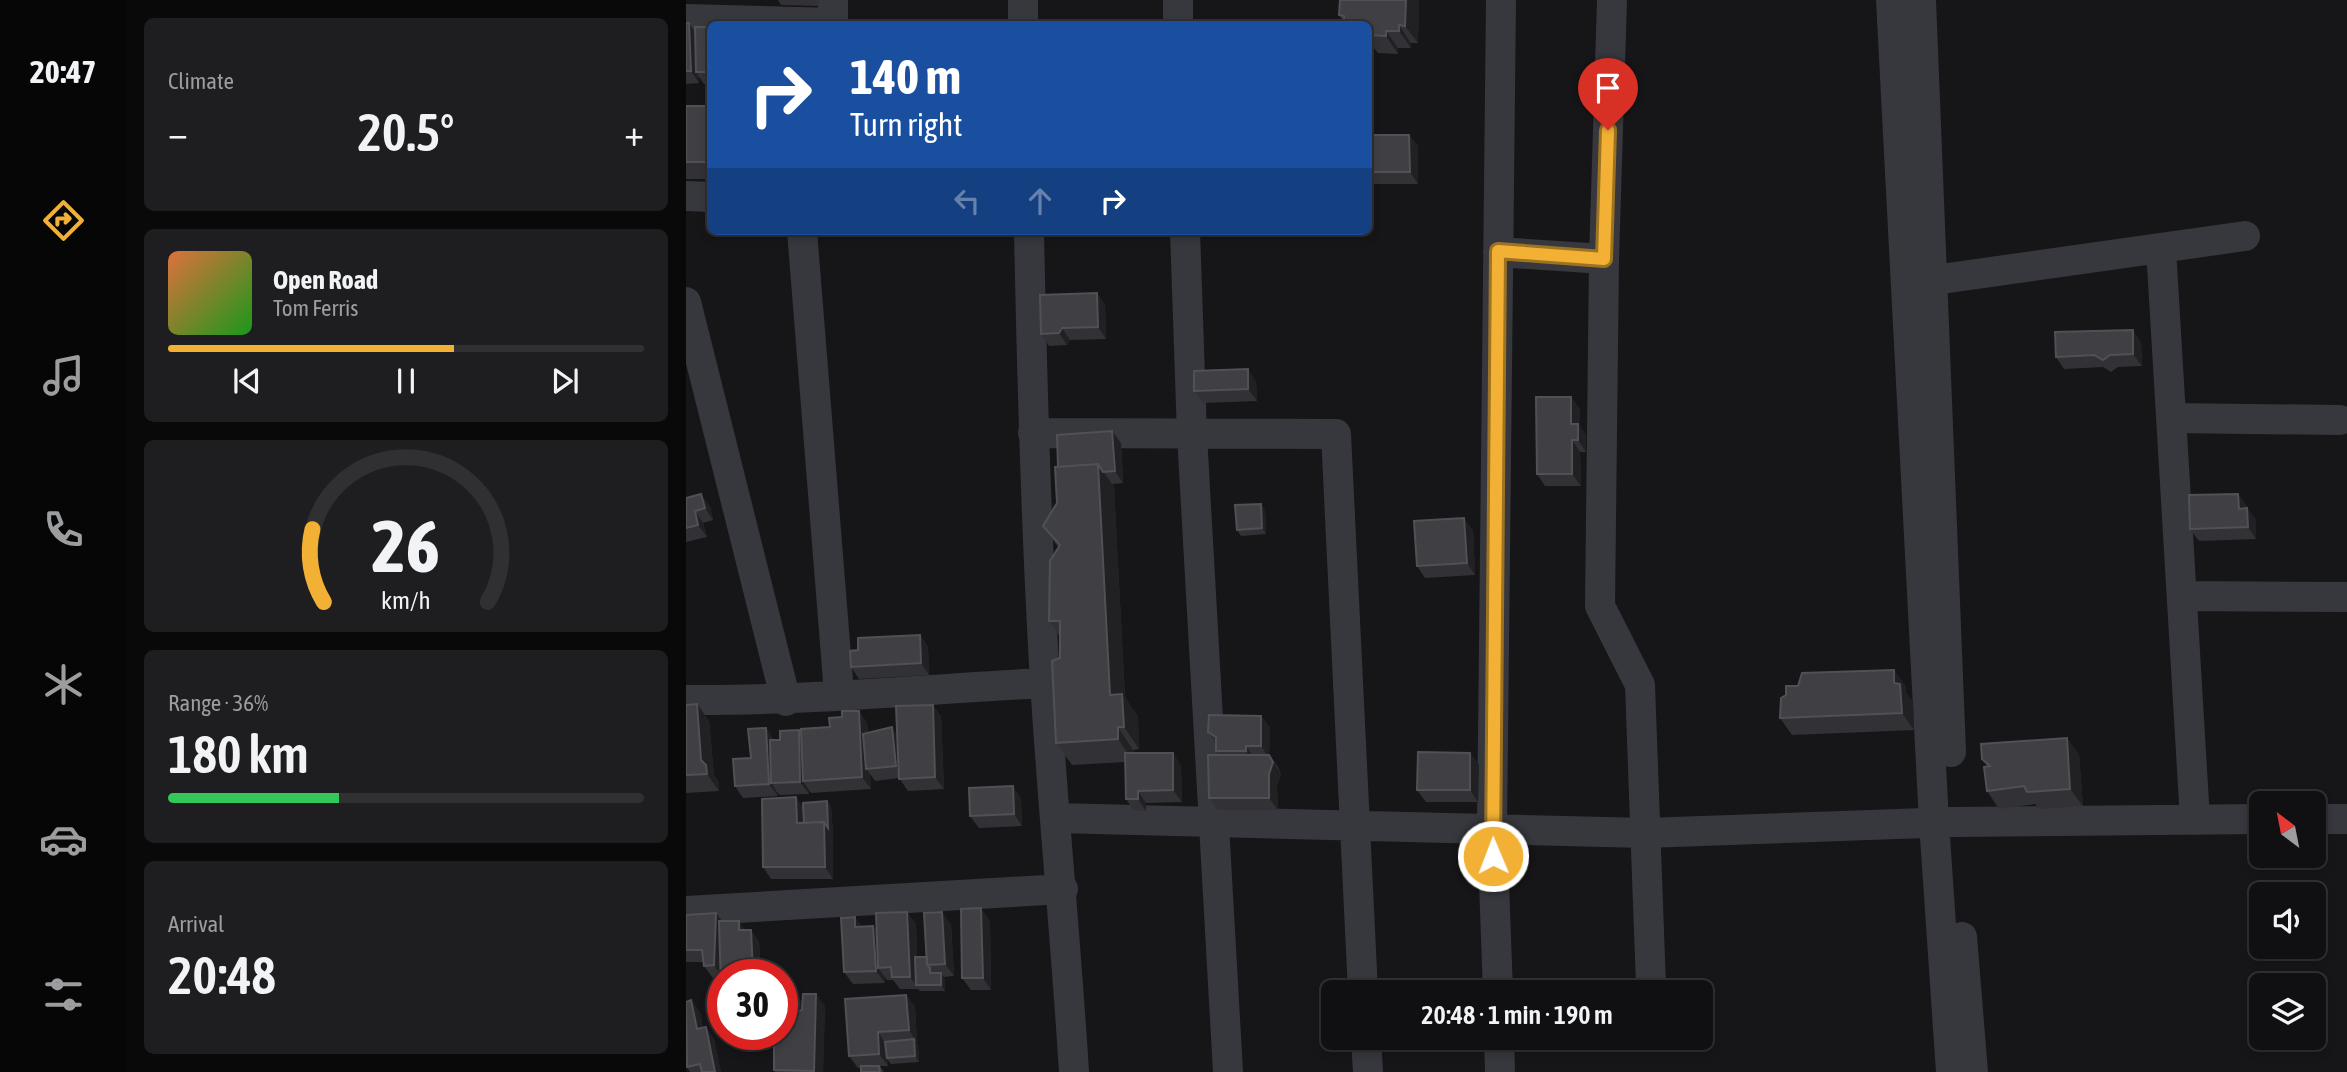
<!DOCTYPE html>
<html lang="en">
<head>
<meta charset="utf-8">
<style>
  :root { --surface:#101012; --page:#1e1e20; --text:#f1f3f6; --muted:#9c9d9f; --line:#303032; --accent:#f2b134 }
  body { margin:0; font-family:"Asap Condensed",sans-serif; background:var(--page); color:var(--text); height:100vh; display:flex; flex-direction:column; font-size:26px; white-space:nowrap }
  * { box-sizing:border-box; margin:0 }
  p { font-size:23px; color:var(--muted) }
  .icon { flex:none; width:38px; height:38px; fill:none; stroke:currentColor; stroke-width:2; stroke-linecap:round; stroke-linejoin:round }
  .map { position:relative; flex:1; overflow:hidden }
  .sheet { display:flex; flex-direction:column; gap:18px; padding:18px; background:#09090a; width:560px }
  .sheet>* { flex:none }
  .top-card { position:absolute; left:21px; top:21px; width:665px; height:214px; border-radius:10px; box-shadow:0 4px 10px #0003,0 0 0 2px var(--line); background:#1a4fa0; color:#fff; overflow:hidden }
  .needle { width:46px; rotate:328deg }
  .controls { position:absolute; left:1563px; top:791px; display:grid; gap:14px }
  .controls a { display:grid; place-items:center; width:77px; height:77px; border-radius:10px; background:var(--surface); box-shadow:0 4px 10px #0003,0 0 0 2px var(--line); font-size:35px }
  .speed { position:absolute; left:21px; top:959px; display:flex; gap:14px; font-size:35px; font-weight:700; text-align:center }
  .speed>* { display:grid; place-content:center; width:91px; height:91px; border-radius:50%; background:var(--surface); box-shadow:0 4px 10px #0003,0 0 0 2px var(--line); line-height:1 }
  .speed .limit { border:10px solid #d22; background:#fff; color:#111 }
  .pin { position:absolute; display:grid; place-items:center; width:60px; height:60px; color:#fff; margin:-72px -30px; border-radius:50% 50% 50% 0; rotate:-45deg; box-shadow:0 0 7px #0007 }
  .pin .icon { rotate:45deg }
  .me { position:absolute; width:77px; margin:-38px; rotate:359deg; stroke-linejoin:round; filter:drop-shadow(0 0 5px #0008) }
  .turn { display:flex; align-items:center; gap:24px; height:147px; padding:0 28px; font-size:32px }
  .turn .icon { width:91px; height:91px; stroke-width:2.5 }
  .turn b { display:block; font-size:49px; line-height:60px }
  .lanes { display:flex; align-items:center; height:66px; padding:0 28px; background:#0003; justify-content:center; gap:35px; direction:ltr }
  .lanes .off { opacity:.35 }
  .big { font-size:52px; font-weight:600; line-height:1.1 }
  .sheet .card { flex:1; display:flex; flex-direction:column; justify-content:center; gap:10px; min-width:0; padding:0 24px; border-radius:10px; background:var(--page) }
  .sheet .dial { align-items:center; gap:0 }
  .dial svg { height:182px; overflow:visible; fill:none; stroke:var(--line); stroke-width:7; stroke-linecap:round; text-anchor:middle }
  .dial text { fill:var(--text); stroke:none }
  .song { display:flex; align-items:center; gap:21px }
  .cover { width:84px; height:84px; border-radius:10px; background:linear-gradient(135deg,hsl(20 70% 55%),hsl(120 70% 35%)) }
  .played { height:7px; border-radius:4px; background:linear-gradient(90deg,var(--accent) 60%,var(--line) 60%) }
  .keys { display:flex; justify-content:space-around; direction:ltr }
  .heat { display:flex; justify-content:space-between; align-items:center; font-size:38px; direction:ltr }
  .charge { height:10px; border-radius:5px; background:linear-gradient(90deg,#34c759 36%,var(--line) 0) }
  .trip { position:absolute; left:635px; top:980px; width:392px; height:70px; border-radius:10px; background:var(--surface); box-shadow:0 4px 10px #0003,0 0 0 2px var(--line); font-weight:600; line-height:70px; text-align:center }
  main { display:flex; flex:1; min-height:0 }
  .menu { display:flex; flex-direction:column; width:126px; justify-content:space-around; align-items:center; background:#060607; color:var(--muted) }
  .menu .icon { width:49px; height:49px }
  .menu .selected { color:var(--accent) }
  .menu b { font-size:32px; color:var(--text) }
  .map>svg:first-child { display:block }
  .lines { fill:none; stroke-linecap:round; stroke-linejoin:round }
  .minor { stroke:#37383d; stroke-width:30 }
  .wall { fill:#323236 }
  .shaded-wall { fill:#212124 }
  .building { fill:#3f3f44; stroke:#4f5156; stroke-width:2 }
  .route-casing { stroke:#9d7322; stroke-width:18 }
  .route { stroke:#f2b134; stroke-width:12 }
</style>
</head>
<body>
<main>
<nav class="menu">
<b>20:47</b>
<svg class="icon selected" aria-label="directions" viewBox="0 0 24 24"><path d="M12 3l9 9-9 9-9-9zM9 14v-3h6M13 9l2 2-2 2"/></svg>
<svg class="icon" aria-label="music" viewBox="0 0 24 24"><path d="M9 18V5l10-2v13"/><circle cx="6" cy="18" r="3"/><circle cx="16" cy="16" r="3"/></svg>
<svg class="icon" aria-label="phone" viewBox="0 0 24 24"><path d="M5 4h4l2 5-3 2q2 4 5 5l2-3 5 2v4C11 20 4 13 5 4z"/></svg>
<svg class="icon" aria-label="climate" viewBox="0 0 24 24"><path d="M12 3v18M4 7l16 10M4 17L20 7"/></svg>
<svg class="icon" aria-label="car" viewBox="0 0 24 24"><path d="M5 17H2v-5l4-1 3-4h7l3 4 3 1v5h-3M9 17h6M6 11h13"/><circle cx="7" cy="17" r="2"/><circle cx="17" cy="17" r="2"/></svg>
<svg class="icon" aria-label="filters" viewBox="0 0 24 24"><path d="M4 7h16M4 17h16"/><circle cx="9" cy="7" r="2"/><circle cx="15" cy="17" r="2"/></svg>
</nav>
<section class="sheet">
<div class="card"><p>Climate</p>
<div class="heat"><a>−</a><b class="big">20.5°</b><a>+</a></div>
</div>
<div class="card">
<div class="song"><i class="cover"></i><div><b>Open Road</b><p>Tom Ferris</p></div></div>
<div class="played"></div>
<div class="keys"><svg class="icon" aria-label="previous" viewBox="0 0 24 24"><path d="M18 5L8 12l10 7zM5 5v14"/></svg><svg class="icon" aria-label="pause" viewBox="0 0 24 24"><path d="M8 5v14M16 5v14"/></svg><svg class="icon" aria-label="next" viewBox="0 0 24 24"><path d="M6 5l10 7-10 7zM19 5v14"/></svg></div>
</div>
<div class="card dial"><svg viewBox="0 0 100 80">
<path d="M14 69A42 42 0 1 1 86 69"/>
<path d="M14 69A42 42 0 0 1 9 37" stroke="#f2b134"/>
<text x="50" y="56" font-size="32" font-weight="700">26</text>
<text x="50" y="72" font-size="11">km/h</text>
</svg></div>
<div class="card"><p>Range · 36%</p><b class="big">180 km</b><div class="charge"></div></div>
<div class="card"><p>Arrival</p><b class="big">20:48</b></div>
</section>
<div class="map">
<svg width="1661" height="1072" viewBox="0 0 1661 1072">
  <rect width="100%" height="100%" fill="#161618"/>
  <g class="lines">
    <!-- minor -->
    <path class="minor" d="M 337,0 L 337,24
      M 492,0 L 492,24
      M 1205,0 L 1248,822 L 1265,1072
      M 1235,0 L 1265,752
      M 0,19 L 147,23 L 147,0
      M 0,196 L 24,197
      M 116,231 L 153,693
      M 343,231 C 346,381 350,531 359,681 C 367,811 380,942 388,1072
      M 499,231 L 506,435 L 542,1072
      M 1475,248 L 1509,820
      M 812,252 L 918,259 L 914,606 L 954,685 L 965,986
      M 918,259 L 926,0
      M 1227,283 L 1559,236
      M 0,302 L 100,701
      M 1485,418 L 1654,420
      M 347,433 L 650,434 L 677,992
      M 1496,596 L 1661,597
      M 0,700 C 120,701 239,689 359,683
      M 371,818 L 959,833 L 1267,822 L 1575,819
      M 1628,819 L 1661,819
      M 0,911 L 377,889
      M 1276,937 L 1287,1072
      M 812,992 L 806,828 L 815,0
      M 680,1038 L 682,1072
      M 813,1038 L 814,1072"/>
  </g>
  <!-- wall -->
  <path class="wall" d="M 92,0 L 133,0 L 133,6 L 95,5 Z
    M 733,0 L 732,43 L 725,43 L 725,48 L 712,48 L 712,54 L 692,53 L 688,48 L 682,47 L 682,24 L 658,23 L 653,15 Z
    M 0,23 L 3,23 L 9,32 L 24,27 L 24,84 L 18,84 L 13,77 L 13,83 L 0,84 Z
    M 0,106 L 24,106 L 24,179 L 0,179 Z
    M 682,135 L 723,135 L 732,146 L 732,184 L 682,184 Z
    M 411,293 L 419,305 L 420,339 L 384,340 L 381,345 L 363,346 L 355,334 Z
    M 1455,342 L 1456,366 L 1432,367 L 1425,372 L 1417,367 L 1378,369 L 1370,357 Z
    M 570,381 L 571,401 L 517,403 L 508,391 Z
    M 885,397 L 894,409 L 894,426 L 900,435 L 900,452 L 894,452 L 895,486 L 859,486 L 851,474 Z
    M 435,443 L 437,483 L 426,484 L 428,487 L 439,697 L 452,717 L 453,749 L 447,750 L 448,753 L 495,765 L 496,802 L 460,803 L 460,811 L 448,811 L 440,799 L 439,762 L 386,765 L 370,743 L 374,637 L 363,621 L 372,547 L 357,526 L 371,503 L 372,467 Z
    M 1552,494 L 1561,506 L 1561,508 L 1570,520 L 1570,539 L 1513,541 L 1504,529 Z
    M 0,498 L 24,506 L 27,520 L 17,523 L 21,537 L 0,542 Z
    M 579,510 L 580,534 L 555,536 L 551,530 Z
    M 787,530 L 789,575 L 739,578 L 731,566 Z
    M 234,635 L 242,647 L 243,675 L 173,679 L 165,667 Z
    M 1208,670 L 1220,687 L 1220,693 L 1227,702 L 1228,730 L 1106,735 L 1094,718 L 1112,686 Z
    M 11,704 L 23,721 L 28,775 L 33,783 L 33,791 L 0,793 L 0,705 Z
    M 247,705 L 255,717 L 258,789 L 222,791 L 213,778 L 189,781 L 184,774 L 185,789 L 125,793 L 123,790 L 123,794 L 94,795 L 91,792 L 92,796 L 57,798 L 49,786 L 80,728 L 88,740 L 94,740 L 113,730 L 115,733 L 144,727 L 156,717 L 173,711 L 181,723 L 182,733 L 211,735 Z
    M 575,716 L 584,728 L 583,755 L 592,767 L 595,774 L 591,786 L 592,810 L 531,810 L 523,798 L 533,755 L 530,751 L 530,744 L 522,732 Z
    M 1381,738 L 1393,755 L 1397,806 L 1353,809 L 1349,804 L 1313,809 L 1301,791 L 1301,766 L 1296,759 Z
    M 784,753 L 793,765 L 792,802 L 740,802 L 731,790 Z
    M 110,797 L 117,808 L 141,801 L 145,807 L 147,834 L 147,879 L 85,879 L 77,867 Z
    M 335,798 L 336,826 L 293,828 L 284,816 Z
    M 221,912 L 230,924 L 231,957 L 241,957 L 265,924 L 268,976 L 257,977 L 259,979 L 259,991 L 234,991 L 232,989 L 214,989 L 207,980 L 201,980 L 198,976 L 199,983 L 167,984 L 158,972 L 169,917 L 176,927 L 187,926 L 191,931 Z
    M 30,913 L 36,921 L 60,930 L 65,930 L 73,942 L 75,975 L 37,975 L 37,992 L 35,989 L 34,977 L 27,978 L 18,966 L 18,962 L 0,962 L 0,915 Z
    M 304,920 L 305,990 L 285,990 L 276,978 Z
    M 110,994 L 116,1003 L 139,1006 L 137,1072 L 89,1072 L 88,1070 Z
    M 220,995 L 229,1007 L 231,1042 L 230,1042 L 232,1045 L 233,1062 L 205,1064 L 201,1059 L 202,1066 L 194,1066 L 198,1072 L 175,1072 L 175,1068 L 172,1068 L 163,1056 Z
    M 5,1000 L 14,1012 L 17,1028 L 20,1027 L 28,1039 L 35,1072 L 4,1072 L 1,1067 Z"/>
  <!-- shaded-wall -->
  <path class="shaded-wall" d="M 720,0 L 733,0 L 732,43 L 719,26 Z
    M 3,23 L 11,35 L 10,72 L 13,77 L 13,83 L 5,71 Z
    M 713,25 L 725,43 L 725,48 L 713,31 Z
    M 700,31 L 712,48 L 712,54 L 700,36 Z
    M 723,135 L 732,146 L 732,184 L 724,172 Z
    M 411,293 L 419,305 L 420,339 L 412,327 Z
    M 376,328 L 384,340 L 381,345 L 373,333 Z
    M 1447,330 L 1455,342 L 1456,366 L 1447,354 Z
    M 562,369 L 570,381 L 571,401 L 562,389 Z
    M 885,397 L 894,409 L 894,426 L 900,435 L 900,452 L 892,440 L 885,424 Z
    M 426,431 L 435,443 L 437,483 L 429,471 Z
    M 886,440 L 894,452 L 895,486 L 886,474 Z
    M 412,464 L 428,487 L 439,697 L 452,717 L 453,749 L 438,727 L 424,695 Z
    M 15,494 L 24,506 L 27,520 L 19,508 Z
    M 1552,494 L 1561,506 L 1561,521 L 1553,509 Z
    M 575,504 L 579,510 L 580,534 L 576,528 Z
    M 1561,508 L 1570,520 L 1570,539 L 1562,527 Z
    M 9,511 L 17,523 L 21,537 L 12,525 Z
    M 778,518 L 787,530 L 789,575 L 781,563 Z
    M 234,635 L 242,647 L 243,675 L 235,663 Z
    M 1208,670 L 1220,687 L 1220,693 L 1227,702 L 1228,730 L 1216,713 L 1208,683 Z
    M 11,704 L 23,721 L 28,775 L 33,783 L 33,791 L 21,774 L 15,760 Z
    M 247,705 L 255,717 L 258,789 L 249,777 Z
    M 173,711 L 181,723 L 184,768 L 180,769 L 184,774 L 185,789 L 176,777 Z
    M 575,716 L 584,728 L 583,758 L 575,746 Z
    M 206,727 L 214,739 L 218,778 L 210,766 Z
    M 432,727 L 447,750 L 448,762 L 432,739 Z
    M 80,728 L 88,740 L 85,783 L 91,792 L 92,796 L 83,784 Z
    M 113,730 L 121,742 L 117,781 L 123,790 L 123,794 L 114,782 Z
    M 1381,738 L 1393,755 L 1397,806 L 1384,789 Z
    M 560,746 L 568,758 L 568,763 L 560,751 Z
    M 487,753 L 495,765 L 496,802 L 487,790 Z
    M 784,753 L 793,765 L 792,802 L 784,790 Z
    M 583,755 L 595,774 L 591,786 L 592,810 L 583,798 Z
    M 327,786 L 335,798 L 336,826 L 328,814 Z
    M 452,791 L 460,803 L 460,811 L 452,799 Z
    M 110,797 L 118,809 L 120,835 L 111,823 Z
    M 141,801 L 145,807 L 147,834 L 147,879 L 139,867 L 138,822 Z
    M 295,908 L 304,920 L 305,990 L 297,978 Z
    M 221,912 L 230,924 L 232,985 L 230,985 L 224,977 Z
    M 256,912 L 265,924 L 268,976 L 259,964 Z
    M 30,913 L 39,925 L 36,977 L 28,965 Z
    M 169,917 L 178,929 L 169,927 Z
    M 53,921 L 61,933 L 53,930 Z
    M 187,926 L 196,938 L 192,968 L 198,976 L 199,983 L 190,971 Z
    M 65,930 L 73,942 L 75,975 L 68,975 L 67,973 Z
    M 255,973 L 259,979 L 259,991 L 255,985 Z
    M 110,994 L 119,1006 L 118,1024 L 110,1012 Z
    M 130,994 L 139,1006 L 137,1072 L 129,1072 L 128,1071 Z
    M 220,995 L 229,1007 L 231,1042 L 223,1030 Z
    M 5,1000 L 14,1012 L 19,1041 L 11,1029 Z
    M 20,1027 L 28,1039 L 35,1072 L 29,1072 Z
    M 192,1032 L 200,1044 L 202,1066 L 193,1054 Z
    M 228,1039 L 232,1045 L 233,1062 L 229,1056 Z"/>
  <!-- building -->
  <path class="building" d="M 654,0 L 720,0 L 719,26 L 713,25 L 713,31 L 700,31 L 700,36 L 682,35 L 682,24 L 658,24 L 658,16 L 653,15 Z
    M 127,20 L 127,24 L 95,24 L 94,21 Z
    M 0,23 L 3,23 L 5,71 L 0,71 Z
    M 9,27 L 24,27 L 24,72 L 10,72 Z
    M 0,106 L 24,106 L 24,162 L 0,162 Z
    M 682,135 L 723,135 L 724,172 L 682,172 Z
    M 411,293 L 412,327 L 376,328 L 373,333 L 355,334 L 354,295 Z
    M 1447,330 L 1447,354 L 1424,355 L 1417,360 L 1408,355 L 1370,357 L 1369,332 Z
    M 562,369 L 562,389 L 508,391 L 508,371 Z
    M 850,397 L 885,397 L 885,424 L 892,424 L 892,440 L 886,440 L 886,474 L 851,474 Z
    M 426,431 L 429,471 L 417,472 L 412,464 L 372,467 L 371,435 Z
    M 412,464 L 424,695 L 436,694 L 438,727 L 432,727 L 432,739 L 370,743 L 366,661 L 374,658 L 374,621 L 363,621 L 364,561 L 374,545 L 357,526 L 371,503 L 369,467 Z
    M 15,494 L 19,508 L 9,511 L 12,525 L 0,528 L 0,498 Z
    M 1552,494 L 1553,509 L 1561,508 L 1562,527 L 1504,529 L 1503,495 Z
    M 575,504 L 576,528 L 551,530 L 549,505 Z
    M 778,518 L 781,563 L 731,566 L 728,521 Z
    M 234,635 L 235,663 L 165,667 L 164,651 L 172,650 L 172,638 Z
    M 1208,670 L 1208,683 L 1214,684 L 1216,713 L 1094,718 L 1095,698 L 1100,695 L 1100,686 L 1112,686 L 1116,673 Z
    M 11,704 L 15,760 L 20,765 L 21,774 L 0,775 L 0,705 Z
    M 247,705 L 249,777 L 213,779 L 210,706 Z
    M 156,711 L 173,711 L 176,777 L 117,781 L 115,729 L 144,727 L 143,718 L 156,717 Z
    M 523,715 L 575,716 L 575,746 L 560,746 L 560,751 L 530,751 L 530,737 L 522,732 Z
    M 206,727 L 210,766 L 180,769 L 177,734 Z
    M 80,728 L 83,784 L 49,786 L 47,759 L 65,758 L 62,729 Z
    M 113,730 L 114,782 L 85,783 L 84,740 L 94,740 L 94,731 Z
    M 1381,738 L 1384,789 L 1341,792 L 1338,786 L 1301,791 L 1298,767 L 1304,766 L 1296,759 L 1295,744 Z
    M 732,752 L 784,753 L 784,790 L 731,790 Z
    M 439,753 L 487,753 L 487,790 L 452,791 L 452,799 L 440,799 Z
    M 522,755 L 583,755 L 587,762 L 583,774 L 583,798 L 523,798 Z
    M 327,786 L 328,814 L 284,816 L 283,788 Z
    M 110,797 L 111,823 L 138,822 L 139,867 L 77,867 L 76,799 Z
    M 141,801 L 142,828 L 138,822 L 118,823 L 117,803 Z
    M 295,908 L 297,978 L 276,978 L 275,909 Z
    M 221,912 L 224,977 L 206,977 L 205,967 L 192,968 L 190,913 Z
    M 256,912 L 259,964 L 241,965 L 238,913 Z
    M 30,913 L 28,965 L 18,966 L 16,950 L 0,950 L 0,915 Z
    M 169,917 L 169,927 L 187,926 L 190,971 L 158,972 L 155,918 Z
    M 33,921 L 53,921 L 53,930 L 65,930 L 67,973 L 51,973 L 51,975 L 37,975 L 37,989 L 35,989 Z
    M 229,957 L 241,957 L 241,965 L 244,968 L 244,973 L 255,973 L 255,985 L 230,985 Z
    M 96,994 L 110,994 L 110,1012 L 116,1010 L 117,994 L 130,994 L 128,1071 L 88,1070 L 88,1034 L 96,1034 Z
    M 220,995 L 223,1030 L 192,1032 L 193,1054 L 163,1056 L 159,999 Z
    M 5,1000 L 11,1029 L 20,1027 L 29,1072 L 16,1072 L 14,1064 L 1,1067 L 0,1002 Z
    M 228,1039 L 229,1056 L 201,1058 L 199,1042 Z
    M 175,1066 L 193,1066 L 194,1072 L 175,1072 Z"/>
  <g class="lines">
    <!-- route casing -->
    <g class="route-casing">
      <path id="route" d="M 807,856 L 812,251 L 918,259 L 922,130"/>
    </g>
    <!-- route -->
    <use href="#route" class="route"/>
  </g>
</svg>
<div class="controls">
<a><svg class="needle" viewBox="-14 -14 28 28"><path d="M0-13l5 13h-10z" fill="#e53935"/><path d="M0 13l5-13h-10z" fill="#9c9d9f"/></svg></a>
<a><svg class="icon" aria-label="sound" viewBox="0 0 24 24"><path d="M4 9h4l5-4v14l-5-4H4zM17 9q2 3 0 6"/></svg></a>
<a><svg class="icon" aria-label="layers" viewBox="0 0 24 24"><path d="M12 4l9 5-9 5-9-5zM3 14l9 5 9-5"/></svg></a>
</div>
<div class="speed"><div class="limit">30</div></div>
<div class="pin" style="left:922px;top:130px;background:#d93025"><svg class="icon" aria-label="arrive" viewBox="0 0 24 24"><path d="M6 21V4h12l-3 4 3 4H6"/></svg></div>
<svg class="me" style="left:807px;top:856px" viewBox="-20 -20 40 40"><circle r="17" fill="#f2b134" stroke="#fff" stroke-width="3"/><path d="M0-11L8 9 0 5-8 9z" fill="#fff"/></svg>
<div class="trip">20:48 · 1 min · 190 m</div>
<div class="top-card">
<div class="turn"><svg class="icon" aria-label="right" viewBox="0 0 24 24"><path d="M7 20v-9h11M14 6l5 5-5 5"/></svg><div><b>140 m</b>Turn right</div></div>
<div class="lanes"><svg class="icon off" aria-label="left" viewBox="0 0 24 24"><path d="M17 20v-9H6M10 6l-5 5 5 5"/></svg><svg class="icon off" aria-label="ahead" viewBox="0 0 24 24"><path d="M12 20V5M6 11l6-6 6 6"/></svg><svg class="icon" aria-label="right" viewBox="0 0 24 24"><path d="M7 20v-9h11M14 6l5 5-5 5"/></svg></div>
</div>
</div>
</main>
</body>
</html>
